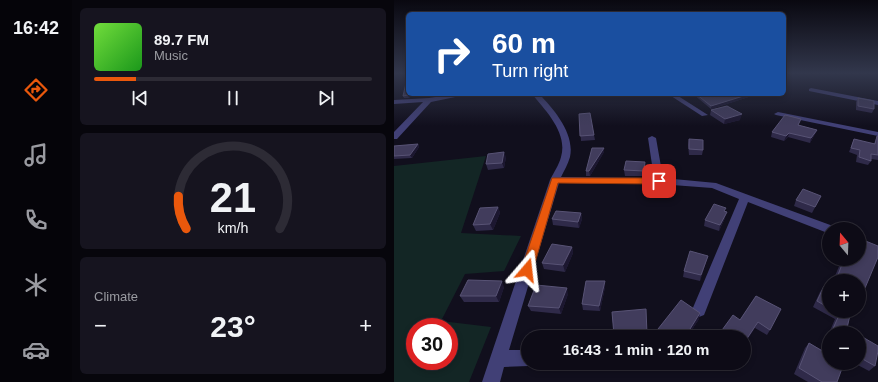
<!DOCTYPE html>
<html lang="en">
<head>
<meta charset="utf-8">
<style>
  :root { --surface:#0d0b16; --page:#16141f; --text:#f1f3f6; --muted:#9a9ba1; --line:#2d2b35; --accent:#ea580c }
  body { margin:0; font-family:Helvetica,sans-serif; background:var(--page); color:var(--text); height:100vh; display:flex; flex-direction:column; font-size:15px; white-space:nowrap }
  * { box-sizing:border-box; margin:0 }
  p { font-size:13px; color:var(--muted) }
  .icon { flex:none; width:22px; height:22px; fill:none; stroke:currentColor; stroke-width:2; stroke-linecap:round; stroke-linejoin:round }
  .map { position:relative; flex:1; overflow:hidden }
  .drawer { display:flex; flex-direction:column; gap:8px; padding:8px; background:#07060c; width:322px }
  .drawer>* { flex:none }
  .banner { position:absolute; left:12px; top:12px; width:380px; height:84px; border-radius:6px; box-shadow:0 2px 6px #0003,0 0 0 1px var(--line); background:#1a4fa0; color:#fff; overflow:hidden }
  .needle { width:26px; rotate:341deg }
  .tools { position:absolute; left:428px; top:222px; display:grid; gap:8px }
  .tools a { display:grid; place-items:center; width:44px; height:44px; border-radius:50%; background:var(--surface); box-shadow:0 2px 6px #0003,0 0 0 1px var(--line); font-size:20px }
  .speed { position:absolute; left:12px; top:318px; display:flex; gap:8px; font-size:20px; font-weight:700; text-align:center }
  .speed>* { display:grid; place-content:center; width:52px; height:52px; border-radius:50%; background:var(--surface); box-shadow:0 2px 6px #0003,0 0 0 1px var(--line); line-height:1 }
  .speed .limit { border:6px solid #d22; background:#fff; color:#111 }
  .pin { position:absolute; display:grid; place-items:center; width:34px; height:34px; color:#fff; margin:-17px; border-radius:8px; box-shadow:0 2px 6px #0006 }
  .me { position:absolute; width:44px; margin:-22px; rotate:17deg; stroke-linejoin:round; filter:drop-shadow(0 0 3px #0008) }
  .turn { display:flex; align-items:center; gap:14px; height:84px; padding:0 20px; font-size:18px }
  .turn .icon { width:52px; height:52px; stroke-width:2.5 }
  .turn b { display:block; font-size:28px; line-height:34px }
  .big { font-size:30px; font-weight:800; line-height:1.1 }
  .drawer .card { flex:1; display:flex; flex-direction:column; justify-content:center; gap:6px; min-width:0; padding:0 14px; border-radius:6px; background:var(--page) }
  .drawer .dial { align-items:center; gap:0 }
  .dial svg { height:104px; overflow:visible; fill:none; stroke:var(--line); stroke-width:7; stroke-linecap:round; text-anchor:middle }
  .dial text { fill:var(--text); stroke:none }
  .song { display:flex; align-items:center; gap:12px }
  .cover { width:48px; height:48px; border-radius:6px; background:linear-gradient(135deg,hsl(100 70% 55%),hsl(120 70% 35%)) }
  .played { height:4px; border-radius:2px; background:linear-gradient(90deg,var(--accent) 15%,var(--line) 15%) }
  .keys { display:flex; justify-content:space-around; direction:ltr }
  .heat { display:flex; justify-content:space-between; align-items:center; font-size:22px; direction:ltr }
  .trip { position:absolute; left:127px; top:330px; width:230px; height:40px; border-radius:20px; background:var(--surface); box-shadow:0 2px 6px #0003,0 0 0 1px var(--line); font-weight:800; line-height:40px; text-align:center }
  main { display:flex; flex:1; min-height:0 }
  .menu { display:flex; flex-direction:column; width:72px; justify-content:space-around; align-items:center; background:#050409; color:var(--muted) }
  .menu .icon { width:28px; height:28px }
  .menu .selected { color:var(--accent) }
  .menu b { font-size:18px; color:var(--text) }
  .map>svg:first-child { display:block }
  .green { fill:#132625; fill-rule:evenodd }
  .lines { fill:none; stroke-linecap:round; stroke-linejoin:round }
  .minor { fill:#414076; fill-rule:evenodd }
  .wall { fill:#2f2a49 }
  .shaded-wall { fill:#1c1730 }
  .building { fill:#413c5c; stroke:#585375 }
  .route { fill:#ea580c; stroke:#983908 }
</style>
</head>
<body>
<main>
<nav class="menu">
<b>16:42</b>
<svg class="icon selected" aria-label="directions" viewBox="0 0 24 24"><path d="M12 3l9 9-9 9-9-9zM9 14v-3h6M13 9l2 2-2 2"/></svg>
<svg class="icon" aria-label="music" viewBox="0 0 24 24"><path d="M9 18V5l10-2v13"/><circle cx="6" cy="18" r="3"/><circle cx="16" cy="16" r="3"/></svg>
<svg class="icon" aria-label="phone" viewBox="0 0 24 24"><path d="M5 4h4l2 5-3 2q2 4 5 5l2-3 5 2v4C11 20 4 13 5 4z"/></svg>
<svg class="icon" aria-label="climate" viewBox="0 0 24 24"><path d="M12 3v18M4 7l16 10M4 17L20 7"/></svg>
<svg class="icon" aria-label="car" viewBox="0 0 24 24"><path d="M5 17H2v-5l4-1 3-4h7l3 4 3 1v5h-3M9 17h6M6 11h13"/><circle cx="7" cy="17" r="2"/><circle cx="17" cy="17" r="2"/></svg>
</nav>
<section class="drawer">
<div class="card">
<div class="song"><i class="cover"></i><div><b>89.7 FM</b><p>Music</p></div></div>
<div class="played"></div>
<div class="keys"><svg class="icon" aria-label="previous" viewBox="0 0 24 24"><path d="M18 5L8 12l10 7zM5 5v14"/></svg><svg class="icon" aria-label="pause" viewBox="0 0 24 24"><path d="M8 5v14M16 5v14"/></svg><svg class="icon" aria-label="next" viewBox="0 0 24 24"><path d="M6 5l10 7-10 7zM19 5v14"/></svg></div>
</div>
<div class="card dial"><svg viewBox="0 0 100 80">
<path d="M14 69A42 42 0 1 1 86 69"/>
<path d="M14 69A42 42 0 0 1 8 44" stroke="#ea580c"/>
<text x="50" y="56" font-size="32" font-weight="700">21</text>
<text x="50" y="72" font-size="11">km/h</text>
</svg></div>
<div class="card"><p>Climate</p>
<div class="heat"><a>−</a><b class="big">23°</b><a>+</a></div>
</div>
</section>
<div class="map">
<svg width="484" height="382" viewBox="0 0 484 382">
  <rect width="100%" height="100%" fill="#110f1d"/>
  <!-- green -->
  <path class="green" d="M 92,156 L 67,233 L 127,236 L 110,271 L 71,274 L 47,321 L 97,327 L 75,382 L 0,382 L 0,166 ZM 21,327 L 55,327 L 55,361 L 21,361 Z"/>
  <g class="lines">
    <!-- minor -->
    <path class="minor" d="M 417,88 L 484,101 L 484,105 L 415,91 L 415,89 Z
      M 61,94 L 76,94 L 37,102 L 3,139 L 0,139 L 0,132 L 29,102 L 0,104 L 0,100 L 35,98 Z
      M 138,94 L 145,94 C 160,109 181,134 176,157 C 174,164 170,171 167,177 L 260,178 L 254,138 L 258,136 L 262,138 L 269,178 L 322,183 L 439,226 L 441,229 L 435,229 L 435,233 L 431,232 L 354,202 L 312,310 L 310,315 L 305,317 L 300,315 L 298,310 L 345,199 L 318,188 L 265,184 L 165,183 L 115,350 L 134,350 L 134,363 L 140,363 L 134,366 L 110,367 L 106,382 L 88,382 L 156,180 C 160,172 165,165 167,157 C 174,133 152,111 138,94 Z
      M 274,94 L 281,94 L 314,115 L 308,116 Z
      M 384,112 L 484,132 L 484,136 L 382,115 L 380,114 Z"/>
  </g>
  <!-- wall -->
  <path class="wall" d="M 14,94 L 19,94 L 15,98 L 10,98 L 9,96 Z
    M 299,94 L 364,94 L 317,109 Z
    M 464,98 L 480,109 L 478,113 L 462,110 L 462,102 Z
    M 317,110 L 346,120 L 330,124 L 316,115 Z
    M 185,114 L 200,135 L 201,140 L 187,141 Z
    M 407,119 L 404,125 L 423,130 L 421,134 L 416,143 L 394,137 L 390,141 L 377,137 L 378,132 Z
    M 483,136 L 484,136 L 484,160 L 477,159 L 477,161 L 474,165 L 462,162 L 463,155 L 455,152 L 460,139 L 480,144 L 481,141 Z
    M 295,139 L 309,150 L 308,155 L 295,155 L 294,145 Z
    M 24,144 L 25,147 L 18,158 L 0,159 L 0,146 Z
    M 210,148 L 210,152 L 196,176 L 192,176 L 192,171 Z
    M 112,157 L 110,168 L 94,170 L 92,164 Z
    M 251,168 L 250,176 L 231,176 L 230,170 Z
    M 427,196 L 418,213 L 400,206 L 402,200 Z
    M 104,207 L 106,213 L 99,230 L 82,231 L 79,225 Z
    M 331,211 L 331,218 L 325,231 L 310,226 L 311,220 Z
    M 187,213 L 188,219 L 185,228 L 159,225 L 158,219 Z
    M 178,247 L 179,253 L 171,272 L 150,269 L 148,263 Z
    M 314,256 L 312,262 L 306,281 L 289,277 L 290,271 Z
    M 448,259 L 465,259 L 471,288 L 466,294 L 465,294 L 465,281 L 439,281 Z
    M 430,286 L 435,289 L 435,311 L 457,311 L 453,328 L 461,333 L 435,333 L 435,363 L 443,382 L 414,382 L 400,374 L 411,348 L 415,343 L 428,350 L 441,319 L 419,307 L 426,292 Z
    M 110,287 L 105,302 L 70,302 L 66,296 Z
    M 211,287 L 206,311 L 189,310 L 188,304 Z
    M 174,294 L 167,314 L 137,311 L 134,306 Z
    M 362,296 L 376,330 L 373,335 L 361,328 L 346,320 Z
    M 218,312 L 253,334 L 253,337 L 220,337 Z
    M 305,319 L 293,337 L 267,337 L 263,334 L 264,329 Z
    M 465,335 L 481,366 L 475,371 L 460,363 L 465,363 Z"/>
  <!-- shaded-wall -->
  <path class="shaded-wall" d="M 15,94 L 19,94 L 15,98 L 14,95 Z
    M 356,94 L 364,94 L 317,109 L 317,106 Z
    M 348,114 L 346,120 L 330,124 L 331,119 Z
    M 423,130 L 421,134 L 416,143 L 417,138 Z
    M 395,133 L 394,137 L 390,141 L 392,136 Z
    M 24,144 L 25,147 L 18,158 L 16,155 Z
    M 210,148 L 210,152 L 196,176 L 195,171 Z
    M 110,152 L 112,157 L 110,168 L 108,163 Z
    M 104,207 L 106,213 L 99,230 L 96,224 Z
    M 333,212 L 331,218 L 325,231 L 326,225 Z
    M 187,213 L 188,219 L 185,228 L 184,222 Z
    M 178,247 L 179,253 L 171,272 L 169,265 Z
    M 314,256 L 312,262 L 306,281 L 307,275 Z
    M 108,281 L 110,287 L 105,302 L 102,296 Z
    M 211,281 L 211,287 L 206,311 L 205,306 Z
    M 173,288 L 174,294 L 167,314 L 165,308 Z
    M 306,313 L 305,319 L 293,337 L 291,337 Z
    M 364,322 L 361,328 L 350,345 L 350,343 Z"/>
  <!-- building -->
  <path class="building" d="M 14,74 L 14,94 L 15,94 L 14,95 L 9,96 Z
    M 302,94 L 356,94 L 317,106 Z
    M 464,98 L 480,101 L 480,109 L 464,106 Z
    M 333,106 L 348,114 L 331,119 L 317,110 Z
    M 196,113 L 200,135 L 186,136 L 185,114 Z
    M 391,115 L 407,119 L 404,125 L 423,130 L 417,138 L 395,133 L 392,136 L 378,132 Z
    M 483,136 L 484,136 L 484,155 L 477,154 L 477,161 L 465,157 L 466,150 L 457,148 L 460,139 L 481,144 Z
    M 295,139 L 309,140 L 309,150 L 295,149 Z
    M 24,144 L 16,155 L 0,156 L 0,146 Z
    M 198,148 L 210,148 L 195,171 L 192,171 Z
    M 110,152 L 108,163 L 92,164 L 94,154 Z
    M 232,161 L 251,162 L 250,171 L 230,170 Z
    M 409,189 L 427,196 L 421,207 L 402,200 Z
    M 320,204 L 332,208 L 330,211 L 333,212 L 326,225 L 311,220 Z
    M 104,207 L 96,224 L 79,225 L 86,208 Z
    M 162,211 L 187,213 L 184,222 L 158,219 Z
    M 465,236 L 468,237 L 469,240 L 484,246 L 484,257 L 471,288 L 465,285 L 465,281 L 456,281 L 444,275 L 450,259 L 465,259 Z
    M 158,244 L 178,247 L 169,265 L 148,263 Z
    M 296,251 L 314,256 L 307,275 L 290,271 Z
    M 74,280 L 108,281 L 102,296 L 66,296 Z
    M 192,281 L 211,281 L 205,306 L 188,304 Z
    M 142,285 L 173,288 L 165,308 L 134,306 Z
    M 430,286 L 435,289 L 435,308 L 423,301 Z
    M 362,296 L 387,309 L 376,330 L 364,322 L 350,343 L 350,337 L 323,337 L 339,315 L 346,320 Z
    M 287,300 L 306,313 L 291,337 L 276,337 L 264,329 Z
    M 252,309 L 253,334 L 220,335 L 218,312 Z
    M 441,311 L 457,311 L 453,328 L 461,333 L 437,333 L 446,313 Z
    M 465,335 L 484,346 L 484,351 L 481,366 L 465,357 Z
    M 435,339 L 435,363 L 450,363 L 443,382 L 428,382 L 405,368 L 415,343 L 430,352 Z"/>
  <!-- sky -->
  <linearGradient id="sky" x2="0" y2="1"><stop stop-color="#090810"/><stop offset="0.58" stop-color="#32374c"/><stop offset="1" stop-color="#32374c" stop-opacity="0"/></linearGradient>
  <rect width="484" height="126" fill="url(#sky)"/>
  <!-- route -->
  <path class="route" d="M 158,178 L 265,178 L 270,181 L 265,184 L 164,183 L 139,270 L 137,273 L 133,274 L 129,273 L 127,270 Z"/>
</svg>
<div class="tools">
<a><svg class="needle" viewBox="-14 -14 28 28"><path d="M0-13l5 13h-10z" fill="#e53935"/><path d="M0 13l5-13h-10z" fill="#9a9ba1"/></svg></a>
<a>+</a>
<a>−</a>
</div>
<div class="speed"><div class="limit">30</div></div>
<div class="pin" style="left:265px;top:181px;background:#d93025"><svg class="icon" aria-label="arrive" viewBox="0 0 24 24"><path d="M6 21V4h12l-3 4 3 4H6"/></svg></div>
<svg class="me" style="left:133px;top:270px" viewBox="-20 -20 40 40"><path d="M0-17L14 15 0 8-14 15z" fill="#ea580c" stroke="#fff" stroke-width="4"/></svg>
<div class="trip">16:43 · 1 min · 120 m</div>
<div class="banner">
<div class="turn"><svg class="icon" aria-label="right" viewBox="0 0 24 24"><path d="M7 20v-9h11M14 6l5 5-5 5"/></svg><div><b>60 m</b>Turn right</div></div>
</div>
</div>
</main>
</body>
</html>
